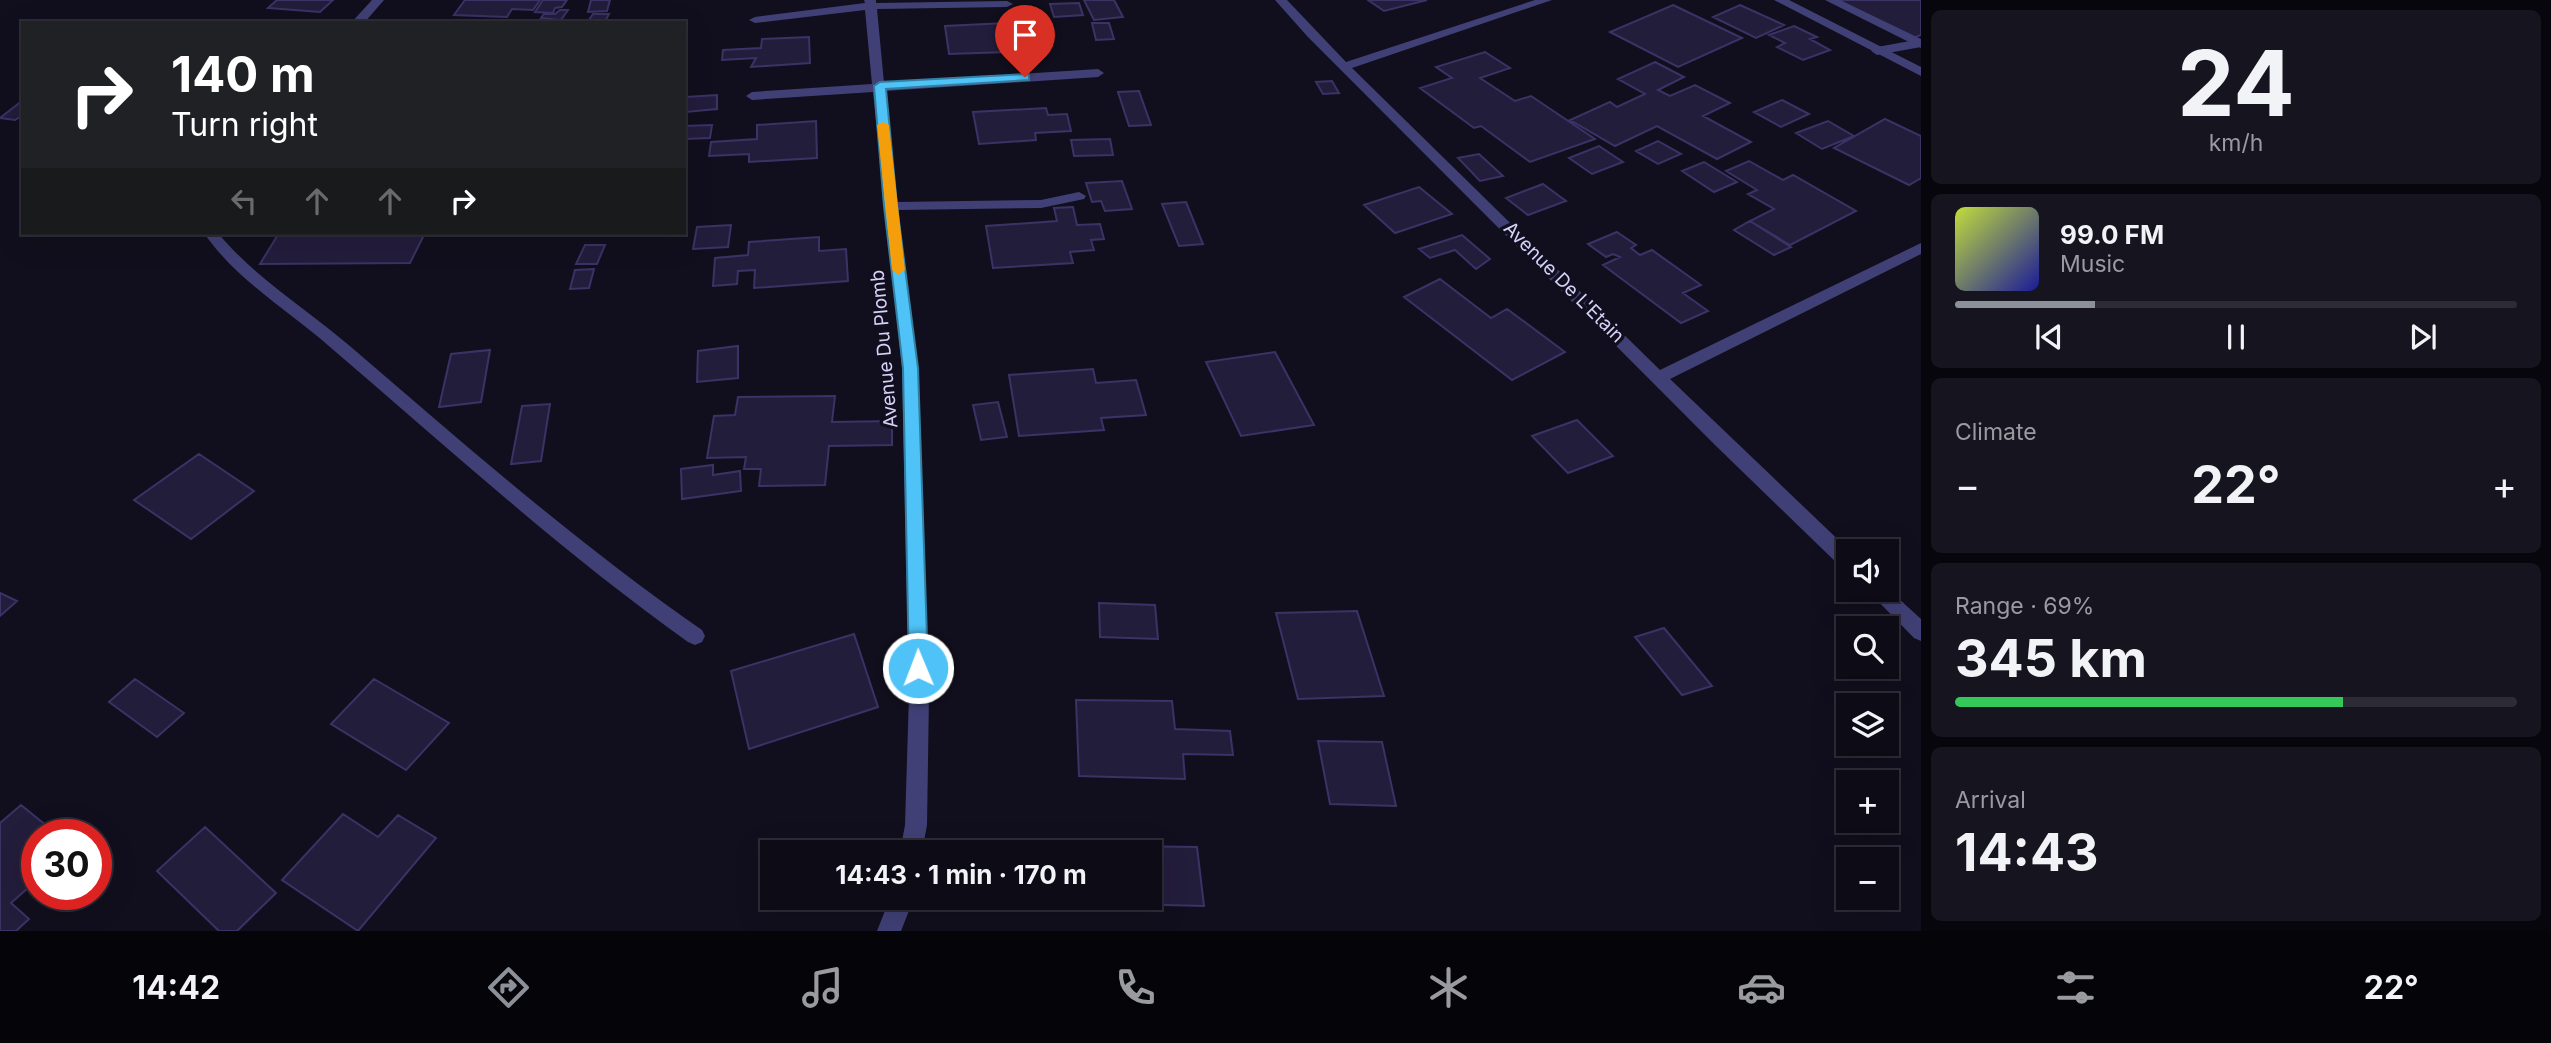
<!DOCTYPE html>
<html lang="en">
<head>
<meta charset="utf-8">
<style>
  :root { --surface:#0d0b16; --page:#16141f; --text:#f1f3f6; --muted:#9a9ba1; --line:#2d2b35; --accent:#8c9099 }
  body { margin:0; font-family:Inter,sans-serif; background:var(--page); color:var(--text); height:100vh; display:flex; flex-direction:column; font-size:26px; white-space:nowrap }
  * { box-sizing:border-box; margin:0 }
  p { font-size:23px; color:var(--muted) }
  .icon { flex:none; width:38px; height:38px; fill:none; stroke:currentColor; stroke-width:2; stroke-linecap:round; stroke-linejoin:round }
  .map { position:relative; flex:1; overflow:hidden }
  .side { display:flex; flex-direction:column; gap:10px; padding:10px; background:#07060c; width:630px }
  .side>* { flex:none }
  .hud { position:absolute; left:21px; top:21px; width:665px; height:214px; border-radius:0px; box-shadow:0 7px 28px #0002,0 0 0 2px var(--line); background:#202124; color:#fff; overflow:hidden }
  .buttons { position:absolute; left:1836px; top:539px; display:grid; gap:14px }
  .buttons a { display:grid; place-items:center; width:63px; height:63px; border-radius:0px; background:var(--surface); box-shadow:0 7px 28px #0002,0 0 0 2px var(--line); font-size:35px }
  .speed { position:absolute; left:21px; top:819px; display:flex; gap:14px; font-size:35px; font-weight:700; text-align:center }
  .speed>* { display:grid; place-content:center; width:91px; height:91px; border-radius:50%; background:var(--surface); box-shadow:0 7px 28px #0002,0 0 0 2px var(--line); line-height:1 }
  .speed .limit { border:10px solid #d22; background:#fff; color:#111 }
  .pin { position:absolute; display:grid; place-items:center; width:60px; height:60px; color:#fff; margin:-72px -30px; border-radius:50% 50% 50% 0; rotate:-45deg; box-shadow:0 0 7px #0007 }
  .pin .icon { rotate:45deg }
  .me { position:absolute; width:77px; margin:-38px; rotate:359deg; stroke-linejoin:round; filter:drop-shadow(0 0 5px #0008) }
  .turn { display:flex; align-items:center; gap:24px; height:147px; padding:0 35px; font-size:32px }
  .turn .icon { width:91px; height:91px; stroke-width:2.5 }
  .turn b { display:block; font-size:49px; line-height:60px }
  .lanes { display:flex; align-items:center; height:66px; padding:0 35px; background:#0003; justify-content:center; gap:35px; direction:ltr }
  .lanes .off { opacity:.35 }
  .big { font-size:52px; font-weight:700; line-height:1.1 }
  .side .card { flex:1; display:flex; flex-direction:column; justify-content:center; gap:10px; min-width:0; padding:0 24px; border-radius:10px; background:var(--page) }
  .side .dial { align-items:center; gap:0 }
  .dial b { font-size:91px; line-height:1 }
  .song { display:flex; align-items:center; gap:21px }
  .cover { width:84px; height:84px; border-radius:10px; background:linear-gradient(135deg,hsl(70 70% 55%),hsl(240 70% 35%)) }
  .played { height:7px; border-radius:4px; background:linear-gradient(90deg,var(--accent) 25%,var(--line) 25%) }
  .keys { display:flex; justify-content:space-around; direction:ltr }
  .heat { display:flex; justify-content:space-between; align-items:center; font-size:38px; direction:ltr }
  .charge { height:10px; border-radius:5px; background:linear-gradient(90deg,#34c759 69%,var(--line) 0) }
  .trip { position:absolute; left:760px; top:840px; width:402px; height:70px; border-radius:0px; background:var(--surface); box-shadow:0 7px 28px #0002,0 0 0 2px var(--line); font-weight:700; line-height:70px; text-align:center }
  .tabs { display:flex; height:112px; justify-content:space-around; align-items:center; background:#050409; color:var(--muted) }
  .tabs .icon { width:49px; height:49px }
  .tabs .current { color:var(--accent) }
  .tabs b { font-size:32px; color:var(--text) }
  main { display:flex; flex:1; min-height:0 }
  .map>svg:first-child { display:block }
  .building { fill:#231d3c; stroke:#3b3265; stroke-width:2 }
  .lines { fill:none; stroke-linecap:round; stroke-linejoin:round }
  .minor { fill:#414076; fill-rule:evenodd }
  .tertiary { fill:#414076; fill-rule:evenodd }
  .route { fill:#4fc3f7; stroke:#337fa1; stroke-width:2 }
  .slow { fill:#f59e0b }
  .labels { text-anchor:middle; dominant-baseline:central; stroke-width:7; stroke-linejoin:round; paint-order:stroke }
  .street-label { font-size:19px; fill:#d5d1f9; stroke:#110f1d }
</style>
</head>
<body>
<main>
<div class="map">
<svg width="1921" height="931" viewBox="0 0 1921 931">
  <rect width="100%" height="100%" fill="#110f1d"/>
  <!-- building -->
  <path class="building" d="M 277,0 L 333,0 L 320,12 L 268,8 Z
    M 465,0 L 540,0 L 533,10 L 512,9 L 507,17 L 454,15 Z
    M 543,0 L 567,0 L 562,7 L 555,8 L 553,13 L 535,12 Z
    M 591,0 L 610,0 L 607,11 L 588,12 Z
    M 1084,0 L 1114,0 L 1123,17 L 1094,20 Z
    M 1368,0 L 1427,0 L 1384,11 Z
    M 1836,0 L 1921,0 L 1921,35 L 1913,38 Z
    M 1079,3 L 1083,15 L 1054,17 L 1050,4 Z
    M 1673,5 L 1742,38 L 1678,67 L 1610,32 Z
    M 1740,5 L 1784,25 L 1756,38 L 1713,17 Z
    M 560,10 L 568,10 L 561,20 L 541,18 L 544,14 L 555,14 Z
    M 593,14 L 609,14 L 604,23 L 587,23 Z
    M 1006,23 L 1007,28 L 1038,27 L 1039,31 L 1026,32 L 1028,41 L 1005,43 L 1007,52 L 949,54 L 945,26 Z
    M 1092,23 L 1109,23 L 1114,39 L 1096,40 Z
    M 1794,26 L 1817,37 L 1810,39 L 1830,50 L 1803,60 L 1777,47 L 1785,43 L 1769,35 Z
    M 809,37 L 810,63 L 751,67 L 756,58 L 722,60 L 723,50 L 761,48 L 762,39 Z
    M 1485,52 L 1510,68 L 1480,78 L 1515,101 L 1531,96 L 1595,139 L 1530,162 L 1481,126 L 1474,128 L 1420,88 L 1452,78 L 1436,67 Z
    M 1655,62 L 1684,77 L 1658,90 L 1670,96 L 1695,85 L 1730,103 L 1703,116 L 1751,142 L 1717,159 L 1657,126 L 1615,146 L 1570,120 L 1610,102 L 1617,107 L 1645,94 L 1618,79 Z
    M 1332,81 L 1339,93 L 1323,94 L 1316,82 Z
    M 1139,91 L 1151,125 L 1129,126 L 1118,92 Z
    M 717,95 L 717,109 L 686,112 L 686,97 Z
    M 23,100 L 23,115 L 15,120 L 0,118 Z
    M 1782,100 L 1809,114 L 1781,127 L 1754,112 Z
    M 1046,108 L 1048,115 L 1067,114 L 1071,131 L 1035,133 L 1036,140 L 979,144 L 973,112 Z
    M 1885,119 L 1921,136 L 1921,178 L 1909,185 L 1834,148 Z
    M 816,121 L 817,158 L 749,162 L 749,154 L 709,156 L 711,142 L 757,139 L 757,125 Z
    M 1828,121 L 1854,136 L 1822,149 L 1796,133 Z
    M 712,125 L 710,138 L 684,139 L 684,126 Z
    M 1110,139 L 1113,155 L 1074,156 L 1071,140 Z
    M 1658,141 L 1681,154 L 1658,164 L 1636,151 Z
    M 1599,146 L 1623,162 L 1592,174 L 1569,158 Z
    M 1479,154 L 1503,176 L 1480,181 L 1458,158 Z
    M 1749,161 L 1783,180 L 1793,175 L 1856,211 L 1790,245 L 1750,221 L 1774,209 L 1748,194 L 1757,190 L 1726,171 Z
    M 1704,162 L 1737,182 L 1714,192 L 1682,171 Z
    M 1122,181 L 1132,209 L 1105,211 L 1101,201 L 1092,202 L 1086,183 Z
    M 1543,184 L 1566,201 L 1528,215 L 1506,198 Z
    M 1419,187 L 1452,214 L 1395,233 L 1364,205 Z
    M 1186,202 L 1203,244 L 1179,246 L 1162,204 Z
    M 1073,207 L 1077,225 L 1100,224 L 1104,239 L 1091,240 L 1094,250 L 1070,252 L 1073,263 L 993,268 L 986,226 L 1057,221 L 1054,208 Z
    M 1750,221 L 1791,247 L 1774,255 L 1734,230 Z
    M 731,225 L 728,247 L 693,249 L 697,227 Z
    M 1617,232 L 1636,245 L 1631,248 L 1640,255 L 1652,250 L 1701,285 L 1683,293 L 1708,311 L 1681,323 L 1603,265 L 1620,257 L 1613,254 L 1606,257 L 1588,244 Z
    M 279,233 L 425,233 L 410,263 L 260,264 Z
    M 1462,235 L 1490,259 L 1476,269 L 1455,250 L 1430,258 L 1419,249 Z
    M 819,237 L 819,251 L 846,249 L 848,281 L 754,288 L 755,270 L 738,271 L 737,284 L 713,286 L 715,258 L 748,255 L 749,242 Z
    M 585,245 L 605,245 L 597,264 L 576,264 Z
    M 594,269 L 589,288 L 570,289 L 575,270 Z
    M 1440,279 L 1491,318 L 1507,309 L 1565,352 L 1512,380 L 1404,297 Z
    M 738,346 L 738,378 L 697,382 L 698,351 Z
    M 490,350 L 481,402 L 439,407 L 451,354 Z
    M 1275,352 L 1314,425 L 1241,436 L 1206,362 Z
    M 1093,369 L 1096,383 L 1136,380 L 1146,415 L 1101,418 L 1104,430 L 1019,436 L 1009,375 Z
    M 835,396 L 832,422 L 892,421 L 892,445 L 829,446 L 825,485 L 759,486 L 761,469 L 744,469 L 746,457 L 707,458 L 714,416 L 735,415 L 738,397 Z
    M 998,402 L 1007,437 L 981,440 L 973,405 Z
    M 550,404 L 541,461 L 511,464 L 522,406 Z
    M 1577,420 L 1613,456 L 1568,473 L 1532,436 Z
    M 199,454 L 254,491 L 191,539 L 134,500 Z
    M 713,465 L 713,475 L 740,471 L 741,491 L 682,499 L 681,469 Z
    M 0,593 L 17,601 L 0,616 Z
    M 1099,603 L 1155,605 L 1158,639 L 1100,637 Z
    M 1357,611 L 1384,696 L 1298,699 L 1276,613 Z
    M 1664,628 L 1712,686 L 1682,695 L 1635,637 Z
    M 854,634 L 878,707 L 749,749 L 731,671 Z
    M 135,679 L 184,713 L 157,737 L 109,702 Z
    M 374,679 L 449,723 L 406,770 L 331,724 Z
    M 1076,700 L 1172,701 L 1175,729 L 1230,731 L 1233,755 L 1183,754 L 1185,779 L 1079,776 Z
    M 1318,741 L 1382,742 L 1396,806 L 1330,804 Z
    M 21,805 L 58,835 L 37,835 L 37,880 L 11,903 L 29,919 L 16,931 L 0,931 L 0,823 Z
    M 343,814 L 378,837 L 398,815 L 436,838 L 358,931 L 282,880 Z
    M 205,827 L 276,893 L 237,931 L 219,931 L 157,871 Z
    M 1122,846 L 1197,847 L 1204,906 L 1127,904 L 1126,898 L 1150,898 L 1150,852 L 1122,852 Z"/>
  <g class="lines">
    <!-- minor -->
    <path class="minor" d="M 372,0 L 384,0 L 364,23 L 351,23 Z
      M 864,0 L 876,0 L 876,3 L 1007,1 L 1013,4 L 1007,7 L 877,9 L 884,83 L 1098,69 L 1104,73 L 1098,77 L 885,91 L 897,202 L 1041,200 L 1079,192 L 1086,196 L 1084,199 L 1041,208 L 898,210 L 918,368 L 929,695 L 927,825 L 922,852 L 900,852 L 905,825 L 909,695 L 902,368 L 873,92 L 752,100 L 746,96 L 752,92 L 872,84 L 865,10 L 755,23 L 749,20 L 755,17 L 865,3 Z
      M 1275,0 L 1287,0 L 1346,62 L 1535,0 L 1552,0 L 1352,68 L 1660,370 L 1921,243 L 1921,254 L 1670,379 L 1850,551 L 1848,551 L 1848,569 L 1841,567 L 1715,445 L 1307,36 Z
      M 1921,39 L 1921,47 L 1877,55 L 1871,51 L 1877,47 Z
      M 204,233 L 218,233 C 255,278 307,309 351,347 C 465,445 578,544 702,630 L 705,636 L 702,642 L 695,645 L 688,642 C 562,552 448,448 330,347 C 288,310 236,280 204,233 Z
      M 1886,587 L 1921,619 L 1921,641 L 1914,638 L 1867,590 L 1886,590 Z
      M 890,898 L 914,898 L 901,931 L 877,931 Z"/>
    <!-- tertiary -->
    <path class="tertiary" d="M 1774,0 L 1789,0 L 1921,67 L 1921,76 Z
      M 1825,0 L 1840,0 L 1921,39 L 1921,48 Z"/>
  </g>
  <!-- route -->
  <path class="route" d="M 1025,74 L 1029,75 L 1029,80 L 886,89 L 897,206 L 918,368 L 928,668 L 925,674 L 918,676 L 912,674 L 909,668 L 903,368 L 884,206 L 874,86 L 880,82 Z"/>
  <!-- slow -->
  <path class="slow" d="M 883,122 L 889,125 L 905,270 L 898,275 L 892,270 L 877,125 Z"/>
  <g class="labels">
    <!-- street labels -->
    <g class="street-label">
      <text transform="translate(1564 282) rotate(45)">Avenue De L'Etain</text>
      <text transform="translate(884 349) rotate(-95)">Avenue Du Plomb</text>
    </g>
  </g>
</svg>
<div class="buttons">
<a><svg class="icon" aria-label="sound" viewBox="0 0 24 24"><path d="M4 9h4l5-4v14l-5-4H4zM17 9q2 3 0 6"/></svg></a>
<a><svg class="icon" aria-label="search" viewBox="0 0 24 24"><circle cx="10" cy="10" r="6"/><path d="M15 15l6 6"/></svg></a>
<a><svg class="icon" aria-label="layers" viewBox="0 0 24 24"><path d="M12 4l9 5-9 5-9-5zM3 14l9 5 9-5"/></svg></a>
<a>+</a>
<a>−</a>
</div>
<div class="speed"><div class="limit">30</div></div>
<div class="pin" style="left:1025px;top:77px;background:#d93025"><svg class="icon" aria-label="arrive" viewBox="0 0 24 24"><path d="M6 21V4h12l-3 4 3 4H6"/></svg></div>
<svg class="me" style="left:918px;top:668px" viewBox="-20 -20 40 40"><circle r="17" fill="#4fc3f7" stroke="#fff" stroke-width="3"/><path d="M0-11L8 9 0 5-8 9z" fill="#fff"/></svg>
<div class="trip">14:43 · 1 min · 170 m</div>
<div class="hud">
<div class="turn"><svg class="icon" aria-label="right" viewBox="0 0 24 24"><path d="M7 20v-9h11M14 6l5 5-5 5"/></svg><div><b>140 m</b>Turn right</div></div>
<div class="lanes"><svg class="icon off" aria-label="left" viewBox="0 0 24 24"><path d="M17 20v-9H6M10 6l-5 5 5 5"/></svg><svg class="icon off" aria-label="ahead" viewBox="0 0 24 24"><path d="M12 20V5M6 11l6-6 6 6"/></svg><svg class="icon off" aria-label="ahead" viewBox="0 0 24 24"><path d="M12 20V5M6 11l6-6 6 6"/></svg><svg class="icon" aria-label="right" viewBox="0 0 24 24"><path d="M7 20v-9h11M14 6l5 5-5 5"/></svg></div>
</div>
</div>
<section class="side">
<div class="card dial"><b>24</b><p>km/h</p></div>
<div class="card">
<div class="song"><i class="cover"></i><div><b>99.0 FM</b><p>Music</p></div></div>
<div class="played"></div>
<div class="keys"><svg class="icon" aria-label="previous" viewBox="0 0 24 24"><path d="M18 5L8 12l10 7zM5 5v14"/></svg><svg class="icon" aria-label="pause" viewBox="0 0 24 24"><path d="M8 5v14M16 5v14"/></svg><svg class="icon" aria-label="next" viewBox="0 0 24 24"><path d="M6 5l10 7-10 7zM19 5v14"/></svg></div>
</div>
<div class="card"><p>Climate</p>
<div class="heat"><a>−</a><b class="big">22°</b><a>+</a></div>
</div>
<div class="card"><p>Range · 69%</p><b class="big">345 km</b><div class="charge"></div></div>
<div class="card"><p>Arrival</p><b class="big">14:43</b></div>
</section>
</main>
<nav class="tabs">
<b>14:42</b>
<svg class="icon current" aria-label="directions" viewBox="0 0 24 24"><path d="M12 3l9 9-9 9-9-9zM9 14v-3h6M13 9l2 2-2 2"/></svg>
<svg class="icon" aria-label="music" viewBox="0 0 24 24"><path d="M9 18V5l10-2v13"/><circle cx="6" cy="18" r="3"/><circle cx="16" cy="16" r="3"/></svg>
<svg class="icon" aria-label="phone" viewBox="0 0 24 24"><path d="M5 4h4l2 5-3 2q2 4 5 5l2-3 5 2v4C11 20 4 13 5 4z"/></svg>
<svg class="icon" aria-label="climate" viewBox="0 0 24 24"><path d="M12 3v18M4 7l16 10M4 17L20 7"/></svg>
<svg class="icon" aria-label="car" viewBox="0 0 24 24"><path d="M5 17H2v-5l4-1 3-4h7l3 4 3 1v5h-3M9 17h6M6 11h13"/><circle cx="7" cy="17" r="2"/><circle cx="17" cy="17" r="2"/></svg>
<svg class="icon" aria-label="filters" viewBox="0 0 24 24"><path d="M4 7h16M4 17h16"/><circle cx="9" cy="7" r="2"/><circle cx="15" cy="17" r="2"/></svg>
<b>22°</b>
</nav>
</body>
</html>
